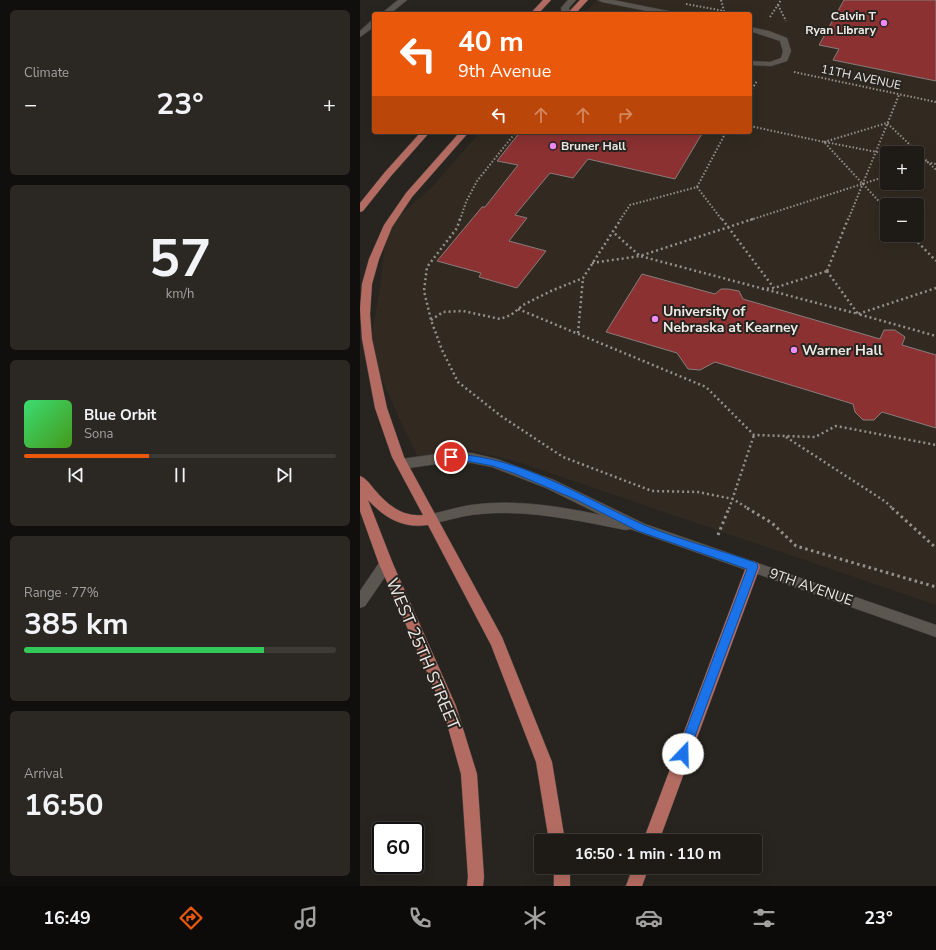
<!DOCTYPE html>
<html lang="en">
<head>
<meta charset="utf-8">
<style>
  :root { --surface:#1e1b17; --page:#2b2824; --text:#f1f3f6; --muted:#a1a1a1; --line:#3c3936; --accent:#ea580c }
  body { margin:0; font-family:"Nunito Sans",sans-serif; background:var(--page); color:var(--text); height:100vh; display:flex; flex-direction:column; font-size:15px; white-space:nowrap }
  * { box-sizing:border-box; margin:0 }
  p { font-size:13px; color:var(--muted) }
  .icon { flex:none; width:22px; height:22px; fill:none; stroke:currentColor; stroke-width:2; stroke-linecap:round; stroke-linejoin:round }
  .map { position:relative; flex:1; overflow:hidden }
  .panel { display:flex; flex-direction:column; gap:10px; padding:10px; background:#100f0d; width:360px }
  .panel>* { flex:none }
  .banner { position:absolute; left:12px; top:12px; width:380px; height:122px; border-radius:4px; box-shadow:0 4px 16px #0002,0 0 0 1px var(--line); background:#ea580c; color:#fff; overflow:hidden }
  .tools { position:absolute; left:520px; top:146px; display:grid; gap:8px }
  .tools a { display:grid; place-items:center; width:44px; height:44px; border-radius:4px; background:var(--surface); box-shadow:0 4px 16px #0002,0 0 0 1px var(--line); font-size:20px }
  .speed { position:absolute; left:12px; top:822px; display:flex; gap:8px; font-size:20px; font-weight:700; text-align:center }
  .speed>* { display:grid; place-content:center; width:52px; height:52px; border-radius:50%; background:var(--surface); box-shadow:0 4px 16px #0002,0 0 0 1px var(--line); line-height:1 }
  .speed .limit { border:2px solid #111; border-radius:6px; background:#fff; color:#111 }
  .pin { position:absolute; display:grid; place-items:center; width:34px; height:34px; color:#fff; margin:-17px; border:2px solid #fff; border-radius:50%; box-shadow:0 1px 4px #0007 }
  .me { position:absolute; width:44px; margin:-22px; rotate:21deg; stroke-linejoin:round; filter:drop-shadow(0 0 3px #0008) }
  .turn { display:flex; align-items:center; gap:14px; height:84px; padding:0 20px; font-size:18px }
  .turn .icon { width:52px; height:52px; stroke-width:2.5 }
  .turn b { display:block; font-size:28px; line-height:34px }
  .lanes { display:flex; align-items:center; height:38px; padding:0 20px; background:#0003; justify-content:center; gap:20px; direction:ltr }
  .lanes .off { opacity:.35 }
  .big { font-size:30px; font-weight:700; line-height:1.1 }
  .panel .tile { flex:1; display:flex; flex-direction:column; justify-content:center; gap:6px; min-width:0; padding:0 14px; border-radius:6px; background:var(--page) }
  .panel .dial { align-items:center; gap:0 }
  .dial b { font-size:52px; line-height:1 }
  .song { display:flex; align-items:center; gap:12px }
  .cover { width:48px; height:48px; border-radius:6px; background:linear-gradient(135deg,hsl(140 70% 55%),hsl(100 70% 35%)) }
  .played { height:4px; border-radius:2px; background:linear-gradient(90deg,var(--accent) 40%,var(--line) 40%) }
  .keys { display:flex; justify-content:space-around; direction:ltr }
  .heat { display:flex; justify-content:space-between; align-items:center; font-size:22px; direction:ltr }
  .charge { height:6px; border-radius:3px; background:linear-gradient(90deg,#34c759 77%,var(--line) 0) }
  .trip { position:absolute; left:174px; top:834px; width:228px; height:40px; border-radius:4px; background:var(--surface); box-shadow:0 4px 16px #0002,0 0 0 1px var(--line); font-weight:700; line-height:40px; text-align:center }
  .dock { display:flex; height:64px; justify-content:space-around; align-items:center; background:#0c0b09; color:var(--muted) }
  .dock .icon { width:28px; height:28px }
  .dock .selected { color:var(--accent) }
  .dock b { font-size:18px; color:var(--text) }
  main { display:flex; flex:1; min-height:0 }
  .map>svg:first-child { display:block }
  .built { fill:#322a20; fill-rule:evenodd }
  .building { fill:#8b3132; stroke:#867d7c }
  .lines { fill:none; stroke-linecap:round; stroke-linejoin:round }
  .service-casing { stroke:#46423e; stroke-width:1 }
  .minor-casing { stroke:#46423e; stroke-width:1 }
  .primary-casing { stroke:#46423e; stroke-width:1 }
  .path-far2 { stroke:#94908c; stroke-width:2; stroke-dasharray:1.5 2; stroke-linecap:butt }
  .path-far1 { stroke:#94908c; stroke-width:2.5; stroke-dasharray:2 3; stroke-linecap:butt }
  .path { stroke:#94908c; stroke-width:3; stroke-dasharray:2.5 3.5; stroke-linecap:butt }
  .service { fill:#5b5650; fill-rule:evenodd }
  .minor { fill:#5b5650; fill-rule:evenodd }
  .primary { fill:#b46c62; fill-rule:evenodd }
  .route { fill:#1a73e8; stroke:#114b97 }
  .poi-dot { fill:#f08bf6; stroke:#28241f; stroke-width:1.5 }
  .labels { text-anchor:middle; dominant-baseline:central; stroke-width:4; stroke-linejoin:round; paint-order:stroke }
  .far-poi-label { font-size:12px; font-weight:bold; fill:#edeae6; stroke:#28241f; text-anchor:end }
  .far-street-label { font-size:12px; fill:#edeae6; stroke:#28241f }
  .poi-label { font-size:14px; font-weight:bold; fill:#edeae6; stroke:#28241f; text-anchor:start }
  .street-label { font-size:14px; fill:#edeae6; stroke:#28241f }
  .near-street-label { font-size:17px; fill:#edeae6; stroke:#28241f }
</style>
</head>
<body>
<main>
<section class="panel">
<div class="tile"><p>Climate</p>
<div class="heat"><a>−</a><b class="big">23°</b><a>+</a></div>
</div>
<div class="tile dial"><b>57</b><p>km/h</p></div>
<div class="tile">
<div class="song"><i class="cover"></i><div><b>Blue Orbit</b><p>Sona</p></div></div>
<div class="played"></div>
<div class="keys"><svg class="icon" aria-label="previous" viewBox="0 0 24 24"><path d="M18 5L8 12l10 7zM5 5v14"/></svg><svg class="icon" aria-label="pause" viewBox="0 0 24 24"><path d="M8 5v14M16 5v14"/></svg><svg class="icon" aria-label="next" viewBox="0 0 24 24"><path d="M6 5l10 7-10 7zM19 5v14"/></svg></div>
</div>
<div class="tile"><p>Range · 77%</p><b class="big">385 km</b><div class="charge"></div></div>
<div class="tile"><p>Arrival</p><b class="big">16:50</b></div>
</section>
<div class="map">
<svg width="576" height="886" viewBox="0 0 576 886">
  <rect width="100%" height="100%" fill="#28241f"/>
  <!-- built -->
  <path class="built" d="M 237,0 L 576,0 L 576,605 L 161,463 L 110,450 L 58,456 L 44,429 L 9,350 L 20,287 L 27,227 L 73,186 L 120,132 L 390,132 L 390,14 L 224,14 ZM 527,153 L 557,153 L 557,183 L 527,183 ZM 527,205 L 557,205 L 557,235 L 527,235 Z"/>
  <!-- building -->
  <path class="building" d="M 484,0 L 576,0 L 576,81 L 473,60 L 479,49 L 459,45 Z
    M 160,132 L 343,132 L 315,179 L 228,159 L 213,178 L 190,173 L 155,215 L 167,218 L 149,241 L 186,251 L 157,288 L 119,277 L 121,273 L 77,261 L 122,207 L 125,207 L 158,165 L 137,161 Z
    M 282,274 L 355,294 L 361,289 L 368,289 L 379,291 L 383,299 L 520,339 L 524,330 L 535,330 L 545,337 L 542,345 L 576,355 L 576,428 L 522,412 L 514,420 L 503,420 L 495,412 L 493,404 L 355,362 L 340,370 L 328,369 L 317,353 L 246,332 Z"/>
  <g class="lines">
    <!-- service casing -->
    <g class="service-casing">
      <path id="service" d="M 208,0 L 216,0 L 209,8 L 210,14 L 202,14 L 201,8 Z
        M 238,0 L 253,0 L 313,12 L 317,14 L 302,14 L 242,2 Z
        M 390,27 L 409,31 L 427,38 L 431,51 L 427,61 L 411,66 L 390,65 L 390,61 L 410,62 L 421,58 L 423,51 L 420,41 L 390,31 Z
        M 26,558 L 31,560 L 33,564 L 31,568 L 5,606 L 0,608 L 0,591 L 21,560 Z"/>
    </g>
    <!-- minor casing -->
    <g class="minor-casing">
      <path id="minor" d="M 38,0 L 47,0 L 30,14 L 21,14 Z
        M 11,21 L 14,21 L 14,27 L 0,37 L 0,31 Z
        M 91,452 L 112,453 L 137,459 L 194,480 L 285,524 L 576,625 L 576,637 L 270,529 L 266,530 C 215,520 163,508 111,515 C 98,517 85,521 72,524 L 67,523 L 66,519 L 67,515 L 72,514 C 85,511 98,507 111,505 C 154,499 198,506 241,515 L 186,488 L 132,467 L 112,463 L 91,462 L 42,469 L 38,467 L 36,464 L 38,461 L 42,459 Z"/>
    </g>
    <!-- primary casing -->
    <g class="primary-casing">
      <path id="primary" d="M 183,0 L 191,0 L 178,14 L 170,14 Z
        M 220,0 L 228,0 L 215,14 L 207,14 Z
        M 61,132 L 70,132 L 31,176 L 3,211 L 0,212 L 0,203 L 25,172 Z
        M 100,132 L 109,132 L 52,197 L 32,227 L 19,259 L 12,284 L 10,314 L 12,339 L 27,408 L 44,457 L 142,637 L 192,762 L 205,841 L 189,841 L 176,762 L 131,645 L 68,525 C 43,529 25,518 8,500 L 33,564 L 96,706 L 117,774 L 124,877 L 123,886 L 107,886 L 108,877 L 101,774 L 82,706 L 19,564 L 0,511 L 0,476 C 6,478 10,484 14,489 C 27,504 41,517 63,515 L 32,457 L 15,408 L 2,339 L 0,309 L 2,284 L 9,259 L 24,225 L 46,193 Z
        M 393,561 L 398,563 L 400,567 L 299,841 L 283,841 L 386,567 L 388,563 Z
        M 194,867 L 210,867 L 210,886 L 194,886 Z
        M 273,867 L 289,867 L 282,886 L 266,886 Z"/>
    </g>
    <!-- path-far2 -->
    <path class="path-far2" d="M 361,0 L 364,11
      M 326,4 L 364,11 L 365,14
      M 418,5 L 426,21
      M 410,17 L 421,0
      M 434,72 L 576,102
      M 390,92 L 397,81
      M 390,126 L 464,142 L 527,210
      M 464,142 L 527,123 L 568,162
      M 465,142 L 527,154
      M 557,160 L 576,164
      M 557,166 L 568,162 L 576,170
      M 337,187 L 362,220
      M 100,220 L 106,202 L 117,181 L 156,132
      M 260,220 L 270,205 L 337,187 L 366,132
      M 390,220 L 527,176
      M 488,220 L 539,95"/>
    <!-- path-far1 -->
    <path class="path-far1" d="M 100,219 L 97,228 L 67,267 L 64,291 L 71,320 L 82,350 L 98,382 L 141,416 L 203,457 L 292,491 L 338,492 L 373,499 L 389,509
      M 362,219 L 414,288
      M 393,219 L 280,256 L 498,314 L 576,288
      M 551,235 L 576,261
      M 232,263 L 280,256 L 253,232
      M 467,271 L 488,219
      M 467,271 L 498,314 L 576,336
      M 402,289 L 414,288 L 467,271
      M 158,309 L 346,387 L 394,435 L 455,437 L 476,426 L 576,445
      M 71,320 L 83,312 L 103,311 L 140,319 L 151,315 L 163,305 L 191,291 L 223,278 L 261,219
      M 218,333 L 223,278
      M 426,437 L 526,502 L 533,509
      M 369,509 L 394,435"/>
    <!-- path -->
    <path class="path" d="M 387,508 L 412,523 L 436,546 L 576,587
      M 532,508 L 576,548
      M 358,535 L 369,508"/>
    <!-- service -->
    <use href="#service" class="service"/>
    <!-- minor -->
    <use href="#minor" class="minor"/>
    <!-- primary -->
    <use href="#primary" class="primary"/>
  </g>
  <!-- route -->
  <path class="route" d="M 91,454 C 161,456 221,497 284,525 C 320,540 360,550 397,563 L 398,567 L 327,758 L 323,760 L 319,758 L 317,754 L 387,569 L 278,531 L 217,500 L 156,474 L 133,466 L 112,462 L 88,460 L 86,457 Z"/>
  <!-- markers -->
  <g class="poi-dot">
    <circle cx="524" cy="23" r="4"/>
    <circle cx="193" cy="146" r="4"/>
    <circle cx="295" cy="319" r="4"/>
    <circle cx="434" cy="350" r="4"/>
  </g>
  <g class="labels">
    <!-- far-poi labels -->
    <g class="far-poi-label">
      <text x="516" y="16">Calvin T<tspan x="516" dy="14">Ryan Library</tspan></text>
      <text x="201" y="146" text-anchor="start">Bruner Hall</text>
    </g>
    <!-- far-street labels -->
    <g class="far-street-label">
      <text transform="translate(501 77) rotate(12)">11TH AVENUE</text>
    </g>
    <!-- poi labels -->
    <g class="poi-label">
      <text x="303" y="311">University of<tspan x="303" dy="16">Nebraska at Kearney</tspan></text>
      <text x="442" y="350">Warner Hall</text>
    </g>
    <!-- street labels -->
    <g class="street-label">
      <text transform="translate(451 587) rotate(19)">9TH AVENUE</text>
    </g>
    <!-- near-street labels -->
    <g class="near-street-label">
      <text transform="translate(63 654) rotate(67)">WEST 25TH STREET</text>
    </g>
  </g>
</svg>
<div class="tools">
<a>+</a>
<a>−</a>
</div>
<div class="speed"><div class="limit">60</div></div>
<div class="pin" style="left:91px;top:457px;background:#d93025"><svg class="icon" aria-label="arrive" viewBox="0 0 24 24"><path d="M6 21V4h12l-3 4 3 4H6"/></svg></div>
<svg class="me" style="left:323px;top:754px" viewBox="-20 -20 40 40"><circle r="19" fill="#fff"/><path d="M0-13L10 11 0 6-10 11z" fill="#1a73e8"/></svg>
<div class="trip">16:50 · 1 min · 110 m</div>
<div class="banner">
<div class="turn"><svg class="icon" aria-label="left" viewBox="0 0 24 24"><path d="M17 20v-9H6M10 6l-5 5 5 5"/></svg><div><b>40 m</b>9th Avenue</div></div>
<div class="lanes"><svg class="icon" aria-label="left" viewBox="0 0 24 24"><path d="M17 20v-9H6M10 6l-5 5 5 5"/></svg><svg class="icon off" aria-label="ahead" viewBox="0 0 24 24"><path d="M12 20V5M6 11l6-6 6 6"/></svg><svg class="icon off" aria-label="ahead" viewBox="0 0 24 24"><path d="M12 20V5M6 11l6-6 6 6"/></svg><svg class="icon off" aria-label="right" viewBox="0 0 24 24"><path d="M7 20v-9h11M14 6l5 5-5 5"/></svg></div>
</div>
</div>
</main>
<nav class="dock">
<b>16:49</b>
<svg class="icon selected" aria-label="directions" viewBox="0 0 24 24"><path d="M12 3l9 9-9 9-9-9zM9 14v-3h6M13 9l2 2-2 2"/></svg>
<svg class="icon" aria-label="music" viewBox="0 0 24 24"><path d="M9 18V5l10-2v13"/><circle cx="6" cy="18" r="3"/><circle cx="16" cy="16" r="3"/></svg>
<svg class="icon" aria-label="phone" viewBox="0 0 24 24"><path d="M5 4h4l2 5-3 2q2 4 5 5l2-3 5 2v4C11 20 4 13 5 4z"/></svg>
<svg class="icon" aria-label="climate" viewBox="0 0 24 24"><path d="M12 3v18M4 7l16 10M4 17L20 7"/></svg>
<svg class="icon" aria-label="car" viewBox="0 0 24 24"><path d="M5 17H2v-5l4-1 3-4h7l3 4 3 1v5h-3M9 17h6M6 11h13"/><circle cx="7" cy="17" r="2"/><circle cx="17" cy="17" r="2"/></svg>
<svg class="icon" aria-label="filters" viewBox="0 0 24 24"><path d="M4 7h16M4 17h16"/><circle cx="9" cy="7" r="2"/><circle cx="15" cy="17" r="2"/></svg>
<b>23°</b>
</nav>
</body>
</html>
